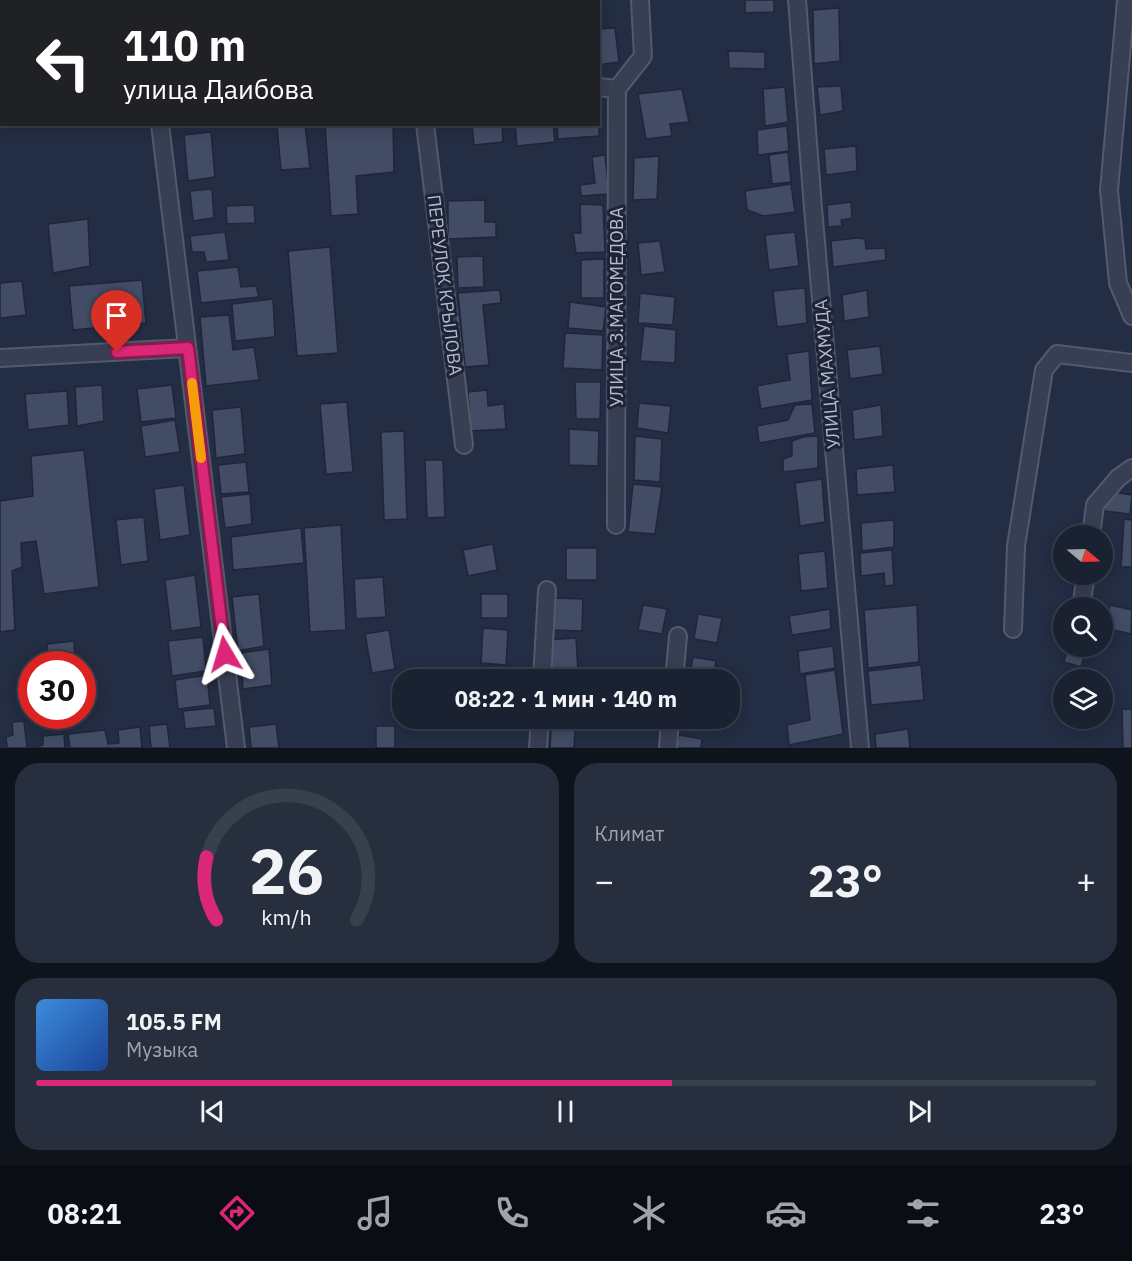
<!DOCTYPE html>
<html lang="ru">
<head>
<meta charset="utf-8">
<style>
  :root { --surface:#1a2232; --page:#272f3e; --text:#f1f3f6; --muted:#9fa4ac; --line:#383f4d; --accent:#db2777 }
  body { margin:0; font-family:"IBM Plex Sans",sans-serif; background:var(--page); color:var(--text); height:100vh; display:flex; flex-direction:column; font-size:22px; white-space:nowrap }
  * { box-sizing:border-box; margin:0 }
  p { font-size:20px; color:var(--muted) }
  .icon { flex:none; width:33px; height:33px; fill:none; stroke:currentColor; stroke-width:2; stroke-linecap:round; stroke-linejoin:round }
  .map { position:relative; height:748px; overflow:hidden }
  .details { display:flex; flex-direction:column; gap:15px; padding:15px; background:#0e131c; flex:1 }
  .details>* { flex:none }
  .hud { position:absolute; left:0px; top:0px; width:600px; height:126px; box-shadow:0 3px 15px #0003,0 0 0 2px var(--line); background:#202124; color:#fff; overflow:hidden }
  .needle { width:39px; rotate:109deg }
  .buttons { position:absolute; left:1053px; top:525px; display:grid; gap:12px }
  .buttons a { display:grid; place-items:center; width:60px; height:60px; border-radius:50%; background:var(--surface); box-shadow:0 3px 15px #0003,0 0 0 2px var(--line); font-size:30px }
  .speed { position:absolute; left:18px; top:651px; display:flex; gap:12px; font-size:30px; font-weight:700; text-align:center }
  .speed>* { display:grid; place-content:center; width:78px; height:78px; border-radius:50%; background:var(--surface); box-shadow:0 3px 15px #0003,0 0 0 2px var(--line); line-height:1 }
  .speed .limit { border:9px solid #d22; background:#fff; color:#111 }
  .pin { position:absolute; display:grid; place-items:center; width:51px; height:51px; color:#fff; margin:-62px -26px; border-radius:50% 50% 50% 0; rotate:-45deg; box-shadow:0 0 6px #0007 }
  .pin .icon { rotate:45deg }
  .me { position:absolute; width:66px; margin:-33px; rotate:353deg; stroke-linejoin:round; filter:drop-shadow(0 0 4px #0008) }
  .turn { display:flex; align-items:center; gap:21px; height:126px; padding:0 24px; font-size:27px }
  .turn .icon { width:78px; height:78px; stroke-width:2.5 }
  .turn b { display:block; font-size:42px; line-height:51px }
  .big { font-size:45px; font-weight:800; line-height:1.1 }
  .details .widget { flex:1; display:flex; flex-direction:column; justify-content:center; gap:9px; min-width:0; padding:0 21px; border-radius:24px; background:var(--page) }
  .details .dial { align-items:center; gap:0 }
  .dial svg { height:156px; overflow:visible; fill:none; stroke:var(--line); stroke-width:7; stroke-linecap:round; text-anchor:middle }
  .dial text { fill:var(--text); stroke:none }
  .song { display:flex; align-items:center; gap:18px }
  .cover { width:72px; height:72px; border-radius:9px; background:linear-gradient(135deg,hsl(210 70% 55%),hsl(220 70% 35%)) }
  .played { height:6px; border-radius:3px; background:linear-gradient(90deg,var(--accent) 60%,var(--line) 60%) }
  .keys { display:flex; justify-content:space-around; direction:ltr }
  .heat { display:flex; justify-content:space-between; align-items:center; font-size:33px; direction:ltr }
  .details .tiles { flex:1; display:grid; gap:15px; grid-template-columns:1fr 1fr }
  .widget:last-child { grid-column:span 2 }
  .trip { position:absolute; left:392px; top:669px; width:348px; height:60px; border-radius:24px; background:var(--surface); box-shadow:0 3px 15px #0003,0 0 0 2px var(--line); font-weight:800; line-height:60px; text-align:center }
  .tabs { display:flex; height:96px; justify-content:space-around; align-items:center; background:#0a0e14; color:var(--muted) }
  .tabs .icon { width:42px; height:42px }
  .tabs .active { color:var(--accent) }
  .tabs b { font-size:27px; color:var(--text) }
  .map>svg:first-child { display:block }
  .building { fill:#424c65; stroke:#1f263a; stroke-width:1.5 }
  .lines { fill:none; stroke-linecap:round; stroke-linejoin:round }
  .minor-casing { stroke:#535a6d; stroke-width:20 }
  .minor { stroke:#383f52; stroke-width:16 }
  .route-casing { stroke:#8e194d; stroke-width:15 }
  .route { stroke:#db2777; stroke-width:10 }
  .slow { stroke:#f59e0b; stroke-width:10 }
  .labels { text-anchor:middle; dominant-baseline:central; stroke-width:6; stroke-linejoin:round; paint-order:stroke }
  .street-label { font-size:18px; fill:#b5bbcc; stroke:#1d2438 }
</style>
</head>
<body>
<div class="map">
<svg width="1132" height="748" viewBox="0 0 1132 748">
  <rect width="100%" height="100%" fill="#232d43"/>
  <!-- building -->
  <path class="building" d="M 166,0 L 266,0 L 266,2 L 166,2 Z
    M 745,0 L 774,0 L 774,12 L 745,13 Z
    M 839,8 L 840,61 L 814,64 L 813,10 Z
    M 615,28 L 619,62 L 598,65 L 598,29 Z
    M 728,51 L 765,52 L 765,69 L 729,68 Z
    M 841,86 L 843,111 L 820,115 L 817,87 Z
    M 785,87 L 788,122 L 765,126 L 763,89 Z
    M 682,89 L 689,122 L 670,124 L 672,136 L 646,139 L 638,94 Z
    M 599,104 L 599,136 L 558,139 L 557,124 L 598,124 Z
    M 305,124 L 310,168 L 281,170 L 277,127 Z
    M 325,124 L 393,124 L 394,172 L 356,176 L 358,214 L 331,216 Z
    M 472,124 L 502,124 L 503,142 L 474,145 Z
    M 515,124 L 553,124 L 555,142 L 517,146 Z
    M 787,126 L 789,151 L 758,155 L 757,130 Z
    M 211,132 L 215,177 L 188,181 L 184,135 Z
    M 856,146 L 857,171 L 826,175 L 824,149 Z
    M 788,152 L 791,182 L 772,184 L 769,155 Z
    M 605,155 L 609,194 L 581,196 L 580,185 L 595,183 L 592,157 Z
    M 659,156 L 657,199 L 633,200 L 634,158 Z
    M 791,184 L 795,212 L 764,216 L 747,210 L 745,191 Z
    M 212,189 L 214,218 L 193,221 L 190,191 Z
    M 485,200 L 485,222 L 496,222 L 496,237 L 448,239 L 448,201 Z
    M 851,202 L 852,218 L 841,220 L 842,226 L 828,227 L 827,205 Z
    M 580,204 L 603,205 L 605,252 L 576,253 L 573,233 L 581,233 Z
    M 254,205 L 255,223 L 227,224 L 226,206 Z
    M 88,219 L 90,266 L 53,273 L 48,224 Z
    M 225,232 L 229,260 L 206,262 L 204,252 L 192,252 L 190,236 Z
    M 795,232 L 799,266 L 769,270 L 765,235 Z
    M 857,238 L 865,239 L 866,249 L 885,248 L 886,260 L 833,267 L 831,241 Z
    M 660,241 L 665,272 L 641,275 L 638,243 Z
    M 330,247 L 338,353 L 297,356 L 288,251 Z
    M 483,256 L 484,287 L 458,288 L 457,257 Z
    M 604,259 L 604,298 L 581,298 L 581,260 Z
    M 238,267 L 241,287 L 256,286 L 259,297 L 201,303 L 197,271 Z
    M 142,280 L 146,323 L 73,330 L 69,286 Z
    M 22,281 L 26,315 L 0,318 L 0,283 Z
    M 805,288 L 807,323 L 777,327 L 773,291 Z
    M 500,290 L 501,303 L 483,305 L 489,365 L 465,367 L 458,293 Z
    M 867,290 L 869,317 L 844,321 L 842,295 Z
    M 640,293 L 675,297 L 673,325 L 638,323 Z
    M 273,299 L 275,337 L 235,341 L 232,304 Z
    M 570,302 L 606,307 L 603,331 L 568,328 Z
    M 229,315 L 233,350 L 254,347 L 259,380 L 206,386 L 200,317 Z
    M 644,326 L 676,330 L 675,363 L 640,361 Z
    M 565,333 L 603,335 L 602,370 L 563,368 Z
    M 880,346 L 883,374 L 850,379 L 847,350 Z
    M 809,351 L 812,400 L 761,409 L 757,386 L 790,380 L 787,354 Z
    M 575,382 L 601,382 L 600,419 L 576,419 Z
    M 102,385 L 104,421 L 77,426 L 75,387 Z
    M 172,385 L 176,418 L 141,422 L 137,389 Z
    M 487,390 L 488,406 L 504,404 L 506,429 L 470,431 L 468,392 Z
    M 67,391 L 69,425 L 28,430 L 25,394 Z
    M 347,402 L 353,472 L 326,474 L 320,404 Z
    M 639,403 L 671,406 L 668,433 L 637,428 Z
    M 812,404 L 815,433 L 759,443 L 757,426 L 788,420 L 795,405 Z
    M 881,405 L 883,436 L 854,440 L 852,410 Z
    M 241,407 L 245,454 L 216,458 L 212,410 Z
    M 175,420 L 180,452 L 145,457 L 141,426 Z
    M 569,429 L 599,431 L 598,466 L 569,465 Z
    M 404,431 L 407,519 L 384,520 L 381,432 Z
    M 635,436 L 662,439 L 660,482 L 634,480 Z
    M 818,436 L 818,468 L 783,472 L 783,459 L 792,456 L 792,441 L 803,437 Z
    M 84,450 L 99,587 L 44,594 L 36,541 L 21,543 L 22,567 L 12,571 L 15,630 L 0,632 L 0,501 L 33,496 L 31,456 Z
    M 425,460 L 443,460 L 445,517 L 427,518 Z
    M 246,462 L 249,492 L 221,494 L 218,465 Z
    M 893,465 L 895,492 L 857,495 L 856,469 Z
    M 822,479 L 825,522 L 800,526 L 795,483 Z
    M 633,484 L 662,487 L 655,534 L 628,532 Z
    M 184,485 L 190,535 L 160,540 L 154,489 Z
    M 1106,491 L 1132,495 L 1130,514 L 1104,511 Z
    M 250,494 L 252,524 L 225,528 L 221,497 Z
    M 144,517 L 148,561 L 121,565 L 116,520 Z
    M 1124,519 L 1132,520 L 1132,567 L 1121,567 Z
    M 894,520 L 894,547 L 862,551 L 861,523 Z
    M 341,525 L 346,630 L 310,632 L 304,528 Z
    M 301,528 L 304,563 L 233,570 L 231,537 Z
    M 493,544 L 497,570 L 468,576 L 463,550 Z
    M 566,548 L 597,548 L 597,580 L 566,580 Z
    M 892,550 L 894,585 L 885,586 L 884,573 L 861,576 L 860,553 Z
    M 825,551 L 828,588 L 801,591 L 798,554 Z
    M 195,575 L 201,627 L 171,631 L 165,580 Z
    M 383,577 L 386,617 L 356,619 L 354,579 Z
    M 259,594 L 264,646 L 238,651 L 232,597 Z
    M 481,594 L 508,594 L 508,618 L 481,618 Z
    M 555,598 L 583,599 L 582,631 L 554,630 Z
    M 643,605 L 667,609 L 662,634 L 638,630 Z
    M 917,605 L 919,662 L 868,668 L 864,610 Z
    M 1110,605 L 1132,610 L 1131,634 L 1105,628 Z
    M 830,609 L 831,629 L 792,635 L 789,616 Z
    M 698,614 L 722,618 L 717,643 L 694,639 Z
    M 483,628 L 508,630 L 506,665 L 481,663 Z
    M 389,630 L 395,669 L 372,673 L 365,634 Z
    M 203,637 L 206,671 L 172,676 L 168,641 Z
    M 576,638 L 578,672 L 548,674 L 546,640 Z
    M 74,641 L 75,664 L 49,664 L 47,644 Z
    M 833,646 L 835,668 L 800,674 L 798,651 Z
    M 1068,646 L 1087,646 L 1081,667 L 1064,662 Z
    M 269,649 L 272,685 L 243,689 L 241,653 Z
    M 693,657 L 716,661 L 713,680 L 689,680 Z
    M 921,665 L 924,700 L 871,705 L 868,671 Z
    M 835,670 L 843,734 L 789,745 L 787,725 L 810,720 L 805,675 Z
    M 207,675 L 210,705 L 178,709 L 175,680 Z
    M 214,708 L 216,726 L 185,729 L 183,711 Z
    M 1122,709 L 1132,709 L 1132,748 L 1123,748 Z
    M 469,718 L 498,718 L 497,730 L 469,729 Z
    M 681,718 L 706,718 L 704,729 L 680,725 Z
    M 24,721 L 27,748 L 7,748 L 6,737 L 13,735 L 12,722 Z
    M 167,724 L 170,748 L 151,748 L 149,726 Z
    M 276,724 L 279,748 L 251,748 L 249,727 Z
    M 376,726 L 395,726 L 395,748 L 376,748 Z
    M 140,727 L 142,748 L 70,748 L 68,734 L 105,730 L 108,744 L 119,743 L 118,730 Z
    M 551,728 L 575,729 L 574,748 L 550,748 Z
    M 908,729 L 910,748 L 876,748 L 875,734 Z
    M 64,734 L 65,748 L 33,748 L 43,745 L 43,736 Z
    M 679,735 L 702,739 L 701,748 L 676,748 Z"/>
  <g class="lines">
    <!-- minor casing -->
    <g class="minor-casing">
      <path id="minor" d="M 145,0 L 145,2
        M 797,0 L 813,208 L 860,748
        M 1126,0 L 1109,190 L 1118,283 L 1132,316
        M 598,87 L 617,89
        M 617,89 L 643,56 L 640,0
        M 160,124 L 236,748
        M 425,124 L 464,445
        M 0,358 L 187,348
        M 616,525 L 617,89
        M 1091,536 L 1095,505 L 1118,478 L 1132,468
        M 1081,608 L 1086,574
        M 1013,629 L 1016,546 L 1044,370 L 1057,354 L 1132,363
        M 542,680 L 547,590
        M 674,680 L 678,636
        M 538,748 L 540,718
        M 668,748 L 670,718"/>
    </g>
    <!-- minor -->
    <use href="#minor" class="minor"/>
  </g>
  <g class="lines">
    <!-- route casing -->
    <g class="route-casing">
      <path id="route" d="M 117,352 L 188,348 L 225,654"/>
    </g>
    <!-- route -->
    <use href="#route" class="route"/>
    <!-- slow -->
    <path class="slow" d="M 192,383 L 201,458"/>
  </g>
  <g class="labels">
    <!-- street labels -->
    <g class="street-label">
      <text transform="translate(445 285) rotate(83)">ПЕРЕУЛОК КРЫЛОВА</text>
      <text transform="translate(616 307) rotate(-90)">УЛИЦА З.МАГОМЕДОВА</text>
      <text transform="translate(827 374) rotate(-95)">УЛИЦА МАХМУДА</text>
    </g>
  </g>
</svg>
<div class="buttons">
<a><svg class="needle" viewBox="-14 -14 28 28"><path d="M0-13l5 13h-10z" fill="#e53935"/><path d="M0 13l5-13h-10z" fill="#9fa4ac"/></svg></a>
<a><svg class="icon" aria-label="search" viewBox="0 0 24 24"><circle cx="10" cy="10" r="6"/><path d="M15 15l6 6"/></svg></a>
<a><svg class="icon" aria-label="layers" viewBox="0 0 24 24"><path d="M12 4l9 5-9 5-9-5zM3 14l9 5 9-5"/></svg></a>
</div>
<div class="speed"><div class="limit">30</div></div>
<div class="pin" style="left:117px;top:352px;background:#d93025"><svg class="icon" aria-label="arrive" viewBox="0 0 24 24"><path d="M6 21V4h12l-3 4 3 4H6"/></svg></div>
<svg class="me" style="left:225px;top:654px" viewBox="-20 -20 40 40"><path d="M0-17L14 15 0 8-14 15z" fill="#db2777" stroke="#fff" stroke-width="4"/></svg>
<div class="trip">08:22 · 1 мин · 140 m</div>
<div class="hud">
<div class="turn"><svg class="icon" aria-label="left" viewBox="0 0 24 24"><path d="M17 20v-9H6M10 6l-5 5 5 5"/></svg><div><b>110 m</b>улица Даибова</div></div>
</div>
</div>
<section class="details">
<div class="tiles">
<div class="widget dial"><svg viewBox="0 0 100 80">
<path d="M14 69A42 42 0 1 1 86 69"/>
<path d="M14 69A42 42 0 0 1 9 37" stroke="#db2777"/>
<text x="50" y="56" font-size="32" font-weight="700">26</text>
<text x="50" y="72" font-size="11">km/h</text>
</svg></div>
<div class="widget"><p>Климат</p>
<div class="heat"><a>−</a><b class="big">23°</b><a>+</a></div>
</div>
<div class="widget">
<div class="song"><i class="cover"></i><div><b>105.5 FM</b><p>Музыка</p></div></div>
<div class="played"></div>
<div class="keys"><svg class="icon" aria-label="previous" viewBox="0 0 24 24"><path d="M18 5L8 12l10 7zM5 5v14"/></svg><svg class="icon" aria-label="pause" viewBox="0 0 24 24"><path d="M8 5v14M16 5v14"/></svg><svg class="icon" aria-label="next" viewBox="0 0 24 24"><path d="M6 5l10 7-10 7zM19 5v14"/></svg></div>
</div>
</div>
</section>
<nav class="tabs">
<b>08:21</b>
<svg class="icon active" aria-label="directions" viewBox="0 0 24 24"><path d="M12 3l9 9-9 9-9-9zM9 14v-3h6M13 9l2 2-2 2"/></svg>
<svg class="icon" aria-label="music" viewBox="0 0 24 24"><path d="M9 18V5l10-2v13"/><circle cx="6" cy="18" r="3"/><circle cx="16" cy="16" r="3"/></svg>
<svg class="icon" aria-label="phone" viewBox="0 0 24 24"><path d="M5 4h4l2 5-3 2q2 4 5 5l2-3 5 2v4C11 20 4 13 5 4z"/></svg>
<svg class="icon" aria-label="climate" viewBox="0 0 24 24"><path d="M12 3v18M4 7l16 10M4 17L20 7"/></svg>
<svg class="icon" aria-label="car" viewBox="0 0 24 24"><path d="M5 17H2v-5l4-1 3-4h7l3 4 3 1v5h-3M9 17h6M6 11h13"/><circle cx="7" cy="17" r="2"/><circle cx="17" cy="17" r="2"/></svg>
<svg class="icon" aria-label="filters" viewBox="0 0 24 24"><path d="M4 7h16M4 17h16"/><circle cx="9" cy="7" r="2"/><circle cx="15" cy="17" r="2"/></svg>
<b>23°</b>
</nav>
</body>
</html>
